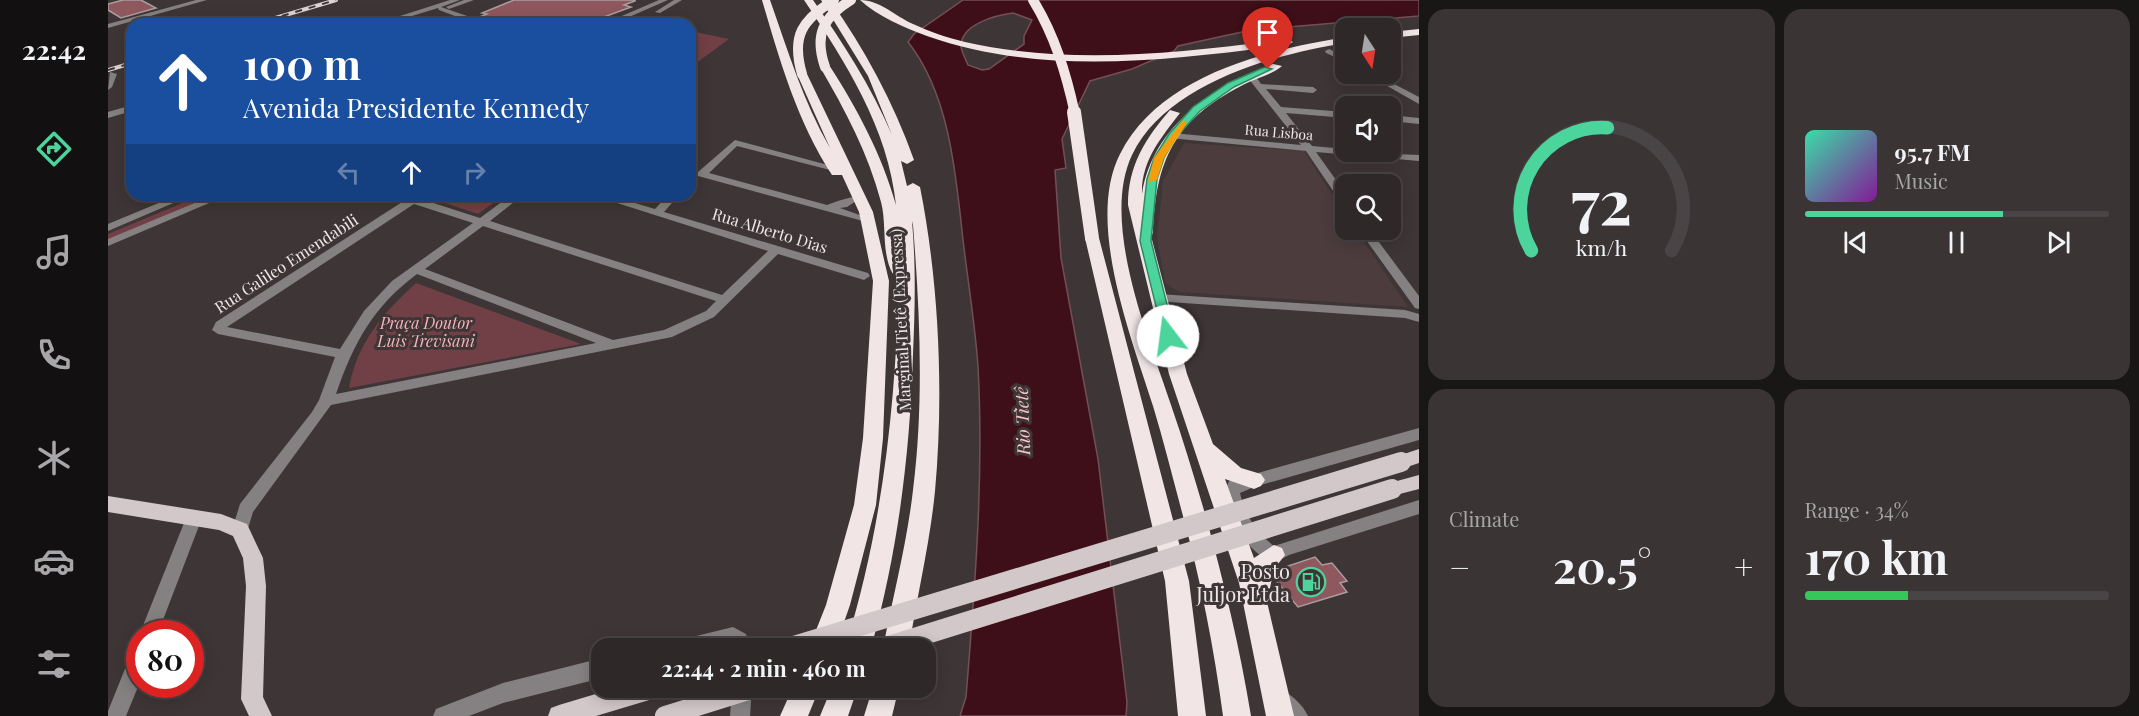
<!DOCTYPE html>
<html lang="en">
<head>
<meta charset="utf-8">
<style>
  :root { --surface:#2e2828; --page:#3a3434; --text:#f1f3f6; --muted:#a7a6a8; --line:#494445; --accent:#4bd49b }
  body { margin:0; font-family:"Playfair Display",serif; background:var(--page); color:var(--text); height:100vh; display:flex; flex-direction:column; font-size:22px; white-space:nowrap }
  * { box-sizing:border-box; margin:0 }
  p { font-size:20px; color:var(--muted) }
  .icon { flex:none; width:33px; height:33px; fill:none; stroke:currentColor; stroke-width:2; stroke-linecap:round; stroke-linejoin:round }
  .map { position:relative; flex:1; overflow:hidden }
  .panel { display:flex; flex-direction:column; gap:9px; padding:9px; background:#191616; width:720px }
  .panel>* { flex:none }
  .guide { position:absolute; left:18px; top:18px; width:570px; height:183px; border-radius:18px; box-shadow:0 3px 15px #0003,0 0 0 2px var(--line); background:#1a4fa0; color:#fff; overflow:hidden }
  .needle { width:39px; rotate:168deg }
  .fabs { position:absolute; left:1227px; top:18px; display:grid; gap:12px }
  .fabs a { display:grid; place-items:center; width:66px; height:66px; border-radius:12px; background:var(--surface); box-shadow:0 3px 15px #0003,0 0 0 2px var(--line); font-size:30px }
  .speed { position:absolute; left:18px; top:620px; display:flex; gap:12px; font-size:30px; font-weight:700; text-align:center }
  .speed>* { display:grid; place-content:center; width:78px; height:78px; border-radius:50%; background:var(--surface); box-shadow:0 3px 15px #0003,0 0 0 2px var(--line); line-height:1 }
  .speed .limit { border:9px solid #d22; background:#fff; color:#111 }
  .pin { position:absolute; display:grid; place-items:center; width:51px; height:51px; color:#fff; margin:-62px -26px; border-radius:50% 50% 50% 0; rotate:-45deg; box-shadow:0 0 6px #0007 }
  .pin .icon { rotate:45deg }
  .me { position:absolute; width:66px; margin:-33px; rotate:345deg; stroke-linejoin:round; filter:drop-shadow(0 0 4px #0008) }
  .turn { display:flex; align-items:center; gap:21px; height:126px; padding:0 18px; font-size:27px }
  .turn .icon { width:78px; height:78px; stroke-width:2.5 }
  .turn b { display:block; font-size:42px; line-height:51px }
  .lanes { display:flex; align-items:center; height:57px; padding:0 18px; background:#0003; justify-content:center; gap:30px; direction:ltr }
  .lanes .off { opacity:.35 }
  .big { font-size:45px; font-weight:700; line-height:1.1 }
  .panel .widget { flex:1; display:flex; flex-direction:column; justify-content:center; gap:9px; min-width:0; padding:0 21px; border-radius:18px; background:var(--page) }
  .panel .dial { align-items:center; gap:0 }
  .dial svg { height:156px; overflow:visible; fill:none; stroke:var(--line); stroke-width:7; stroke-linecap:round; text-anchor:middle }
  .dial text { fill:var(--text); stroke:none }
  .song { display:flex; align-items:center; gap:18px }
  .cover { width:72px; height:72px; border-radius:9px; background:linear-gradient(135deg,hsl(160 70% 55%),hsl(290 70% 35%)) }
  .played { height:6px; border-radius:3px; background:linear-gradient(90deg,var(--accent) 65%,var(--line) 65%) }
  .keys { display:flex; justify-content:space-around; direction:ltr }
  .heat { display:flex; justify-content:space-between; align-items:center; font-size:33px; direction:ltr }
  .charge { height:9px; border-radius:4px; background:linear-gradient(90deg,#34c759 34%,var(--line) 0) }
  .panel .tiles { flex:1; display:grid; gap:9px; grid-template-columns:repeat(2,1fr) }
  .trip { position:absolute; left:483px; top:638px; width:345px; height:60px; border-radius:18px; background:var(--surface); box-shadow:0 3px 15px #0003,0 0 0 2px var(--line); font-weight:700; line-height:60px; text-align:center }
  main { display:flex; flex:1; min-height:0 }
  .tab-bar { display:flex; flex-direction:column; width:108px; justify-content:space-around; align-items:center; background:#121010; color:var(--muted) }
  .tab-bar .icon { width:42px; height:42px }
  .tab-bar .on { color:var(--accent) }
  .tab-bar b { font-size:27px; color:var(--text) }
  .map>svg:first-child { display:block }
  .built { fill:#4c3c3d }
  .green { fill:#714046 }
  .water { fill:#3e0f18; stroke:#735056; stroke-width:1.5; fill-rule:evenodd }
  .building { fill:#8f575e; stroke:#a99d9e; stroke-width:1.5 }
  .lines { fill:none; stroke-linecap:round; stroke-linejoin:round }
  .minor { fill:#858081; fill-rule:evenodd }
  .major { fill:#d3c8c9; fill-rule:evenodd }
  .highway { fill:#f1e5e6; fill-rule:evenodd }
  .rail-casing { stroke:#dbd4d5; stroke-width:4 }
  .rail { stroke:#3e3536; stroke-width:2; stroke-dasharray:7; stroke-linecap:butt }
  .major-bridge { stroke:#d3c8c9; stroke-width:20 }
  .highway-bridge-far1 { stroke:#f1e5e6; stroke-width:10 }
  .highway-bridge { stroke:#f1e5e6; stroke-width:14 }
  .route { fill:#4bd49b; stroke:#318a65; stroke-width:1.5 }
  .slow { fill:#f59e0b }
  .labels { text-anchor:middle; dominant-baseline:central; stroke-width:6; stroke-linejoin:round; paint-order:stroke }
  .far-street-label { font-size:14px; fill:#eee7e8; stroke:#3e3536 }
  .street-label { font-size:16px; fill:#eee7e8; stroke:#3e3536 }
  .park-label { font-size:16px; font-style:italic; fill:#f9b3ba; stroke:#3e3536 }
  .water-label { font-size:18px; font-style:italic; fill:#f9c3c8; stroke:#3e3536 }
  .near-poi-label { font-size:20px; fill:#eee7e8; stroke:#3e3536; text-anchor:end }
</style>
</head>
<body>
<main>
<nav class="tab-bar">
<b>22:42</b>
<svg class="icon on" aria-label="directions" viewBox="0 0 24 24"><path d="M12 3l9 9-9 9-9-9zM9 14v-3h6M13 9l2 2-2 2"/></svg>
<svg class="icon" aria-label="music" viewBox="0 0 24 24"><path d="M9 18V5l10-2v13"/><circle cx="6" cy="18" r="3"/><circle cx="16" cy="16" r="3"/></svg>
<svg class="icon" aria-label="phone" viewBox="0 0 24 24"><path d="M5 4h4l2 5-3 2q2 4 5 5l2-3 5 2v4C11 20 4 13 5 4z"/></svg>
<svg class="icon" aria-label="climate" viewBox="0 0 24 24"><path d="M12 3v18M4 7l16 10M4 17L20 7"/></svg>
<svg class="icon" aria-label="car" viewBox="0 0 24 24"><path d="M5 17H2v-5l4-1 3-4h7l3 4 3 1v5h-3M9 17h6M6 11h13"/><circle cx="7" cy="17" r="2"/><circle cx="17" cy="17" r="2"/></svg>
<svg class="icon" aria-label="filters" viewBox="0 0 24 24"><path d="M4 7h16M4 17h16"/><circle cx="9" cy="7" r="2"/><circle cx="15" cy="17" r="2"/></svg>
</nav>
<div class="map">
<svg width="1311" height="716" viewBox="0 0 1311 716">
  <rect width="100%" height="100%" fill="#3e3536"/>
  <!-- built -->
  <path class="built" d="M 1076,143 L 1196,151 L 1237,214 L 1238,230 L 1248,230 L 1300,307 L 1071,292 L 1057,283 L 1049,238 L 1055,181 Z"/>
  <!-- green -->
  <path class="green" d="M 582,31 L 621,39 L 591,61 L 582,59 Z
    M 94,195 L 109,195 L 0,241 L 0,234 Z
    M 327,195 L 396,195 L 370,214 L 322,198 Z
    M 308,283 L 473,344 L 241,388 C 249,343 275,313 308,283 Z"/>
  <!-- water -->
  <path class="water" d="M 855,0 L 1311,0 L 1311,16 L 1143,30 L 1070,46 L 1066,51 L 1024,69 L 982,81 L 954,139 L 958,168 L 947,170 L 953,258 L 990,459 L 1019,702 L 1018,716 L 852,716 L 858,697 C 867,587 876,477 870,366 C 867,324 860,282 855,240 C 848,176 842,95 800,42 L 806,34 ZM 905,13 L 924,20 L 916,36 L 916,44 L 881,69 L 874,70 L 860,65 C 858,60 854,53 853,47 C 852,24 889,15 905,13 Z"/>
  <!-- building -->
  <path class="building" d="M 15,0 L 33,0 L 48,8 L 13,18 L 0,10 L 0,4 Z
    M 406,0 L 527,0 L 527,1 L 516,5 L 523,7 L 477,24 L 395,24 L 374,16 L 379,14 L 374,13 Z
    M 1207,557 L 1214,565 L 1224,563 L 1239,581 L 1232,583 L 1239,592 L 1190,607 L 1166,578 L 1168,570 Z"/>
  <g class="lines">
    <!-- minor -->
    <path class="minor" d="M 88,0 L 99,0 L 0,28 L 0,24 Z
      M 342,0 L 352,0 L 333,7 L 368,19 L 368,23 L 357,24 L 360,21 L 331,10 L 330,8 L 278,24 L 267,24 Z
      M 356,0 L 366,0 L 341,9 L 338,7 Z
      M 551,0 L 560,0 L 505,24 L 495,24 Z
      M 566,0 L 574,0 L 552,13 L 547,12 Z
      M 1221,49 L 1238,57 L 1238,62 L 1218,53 L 1217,51 Z
      M 2,72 L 9,74 L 4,87 L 0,90 Z
      M 1140,74 L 1146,74 L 1153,84 L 1205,87 L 1209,90 L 1205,93 L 1158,89 L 1173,107 L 1238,112 L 1238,118 L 1178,113 L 1204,146 L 1238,149 L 1238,152 L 1311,155 L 1311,161 L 1208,152 L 1238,194 L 1238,205 L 1234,204 L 1198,151 L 1061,138 L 1059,136 L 1064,133 L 1193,145 L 1140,78 Z
      M 1258,74 L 1267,74 L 1311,97 L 1311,104 Z
      M 24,105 L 24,111 L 0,118 L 0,112 Z
      M 1282,115 L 1311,118 L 1311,124 L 1282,121 Z
      M 627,140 L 731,168 L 726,171 L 629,146 L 601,173 L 719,205 C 723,203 744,196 748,197 L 748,201 L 739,207 L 732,208 L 760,218 L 755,221 L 590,176 L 590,172 Z
      M 70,195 L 84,195 L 0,231 L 0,224 Z
      M 106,195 L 120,195 L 0,246 L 0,239 Z
      M 305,195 L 317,195 L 313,199 L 372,218 L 403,195 L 415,195 L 382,221 L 614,295 L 660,251 L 484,195 L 500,195 L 547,209 L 560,195 L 571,195 L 556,212 L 760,273 L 762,276 L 756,280 L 670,254 L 606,317 L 564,337 L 223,405 L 145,512 L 138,535 L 132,537 L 126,535 L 124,530 L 132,504 L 204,412 L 211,400 L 227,357 L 110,334 L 104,330 L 108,322 ZM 306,204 L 365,223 L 284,281 L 256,311 L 232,349 L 119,327 ZM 375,226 L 608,301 L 598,311 L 556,330 L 505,340 L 317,269 ZM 309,274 L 488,343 L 228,394 C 246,342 265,307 309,274 Z
      M 1251,230 L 1262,230 L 1311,296 L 1311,309 L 1307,308 Z
      M 1050,294 L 1297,310 L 1311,314 L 1311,322 L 1297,318 L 1046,301 L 1044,298 L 1046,295 Z
      M 1311,428 L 1311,440 L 1146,487 L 1132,493 C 1137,515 1148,532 1166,546 L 1311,500 L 1311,514 L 1181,555 L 1166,563 C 1138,552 1122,520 1116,493 L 1121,481 Z
      M 86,511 L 92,513 L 94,518 L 50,633 L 32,633 L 80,513 Z
      M 625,627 L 638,634 L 642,648 L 624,648 L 622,646 L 614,648 L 567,648 L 569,641 L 576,639 Z
      M 32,647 L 32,682 L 18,716 L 0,716 L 0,711 L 25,649 Z
      M 494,658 L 494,678 L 395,703 L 361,716 L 325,716 L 328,709 L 395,683 Z
      M 624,687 L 644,687 L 642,716 L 622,716 Z
      M 1172,689 C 1183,694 1195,705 1200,716 L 1175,716 L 1165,706 L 1162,699 L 1165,692 Z"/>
    <!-- major -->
    <path class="major" d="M 1311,449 L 1311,463 L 1293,469 L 1287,467 L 1284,462 L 1287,457 Z
      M 1311,475 L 1311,489 L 1284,496 L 1278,494 L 1275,489 L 1278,484 Z
      M 0,496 L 113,514 L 139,524 L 155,558 L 158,586 L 155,697 L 164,716 L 141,716 L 133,699 L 138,586 L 135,558 L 125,536 L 111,530 L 0,512 Z
      M 511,687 L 559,687 L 556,695 L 548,698 L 488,716 L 440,716 L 443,708 L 451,705 Z"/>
    <!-- highway -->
    <path class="highway" d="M 654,0 L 662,0 C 680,51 695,101 722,148 L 689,74 L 690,72 L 699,74 L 765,212 L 781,281 L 775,438 L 768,505 L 742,605 L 727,648 L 701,648 L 718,605 L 746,505 L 755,438 L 765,281 L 751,212 L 734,175 L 724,175 C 689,121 672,61 654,0 Z
      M 696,0 L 705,0 C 735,43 763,86 784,135 L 760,76 L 713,0 L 722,0 C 757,50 785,101 806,160 L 799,164 L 793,161 L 799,186 L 805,183 L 812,187 C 831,282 836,394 827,491 C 822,543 809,596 801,648 L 775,648 C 785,596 799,543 805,490 C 816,403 812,313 805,225 L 804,221 C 808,265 807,309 805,354 C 802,454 790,551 763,648 L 737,648 C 775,527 788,402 791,276 L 785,274 C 773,254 779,224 773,202 C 760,153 737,110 712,67 L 713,65 L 721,65 C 749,108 774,155 788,205 C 780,128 738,63 696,0 Z
      M 752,0 C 772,0 787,16 805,24 C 820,31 840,38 857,42 C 963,66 1073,53 1180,39 L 1185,42 L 1180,45 C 1061,60 936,77 819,36 C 797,28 769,16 752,0 Z
      M 1311,29 L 1311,35 L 1282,38 L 1282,32 Z
      M 1238,37 L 1238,43 C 1166,54 1058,84 1024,155 C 992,223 1041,338 1063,405 C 1076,442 1087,480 1098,517 C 1116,583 1132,648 1143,716 L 1115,716 C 1106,648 1093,582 1075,516 C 1065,479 1056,442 1045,406 C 1024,339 977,222 1012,154 C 1051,76 1158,50 1238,37 Z
      M 1165,64 L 1174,66 C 1164,75 1145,79 1133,86 C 1066,121 1048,160 1045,233 L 1043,236 L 1079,374 L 1105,444 L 1133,468 L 1153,474 L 1157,480 L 1153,486 L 1146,489 L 1117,479 L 1146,558 L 1166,545 L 1174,548 L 1177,555 L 1166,569 L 1159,602 L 1186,716 L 1158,716 L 1131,583 L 1061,374 L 1020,205 C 1020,166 1037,139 1062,110 L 1072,113 C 1053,138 1033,161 1034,194 C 1045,125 1104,88 1165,64 Z
      M 984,234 L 991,238 L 1081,581 L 1098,716 L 1070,716 L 1057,581 L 977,238 Z
      M 685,687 L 712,687 L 700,716 L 672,716 Z
      M 724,687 L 750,687 L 740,716 L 712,716 Z
      M 765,687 L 791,687 L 784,716 L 756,716 Z"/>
    <!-- rail casing -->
    <g class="rail-casing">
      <path id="rail" d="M 147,24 L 228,0
        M 0,70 L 24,63"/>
    </g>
    <!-- rail -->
    <use href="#rail" class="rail"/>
    <!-- major-bridge -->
    <path class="major-bridge" d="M 679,648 L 1293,462
      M 774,648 L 1284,489
      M 557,716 L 650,687"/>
    <!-- highway-bridge-far1 -->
    <path class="highway-bridge-far1" d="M 925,0 C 947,36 958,73 967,114
      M 717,67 C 706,35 715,17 743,0
      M 694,74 C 683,36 694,20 726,0"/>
    <!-- highway-bridge -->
    <path class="highway-bridge" d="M 966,112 L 984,238"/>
  </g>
  <!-- route -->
  <path class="route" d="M 1157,67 L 1164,69 L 1126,87 L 1092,111 L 1068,137 L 1056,158 L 1049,179 L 1043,241 L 1067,336 L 1065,339 L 1056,339 L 1032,241 L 1039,179 L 1046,158 L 1061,134 L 1085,107 L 1120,83 Z"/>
  <!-- slow -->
  <path class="slow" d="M 1075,120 L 1079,123 L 1056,158 L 1049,180 L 1040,182 L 1046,158 Z"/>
  <!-- icons -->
  <defs>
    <g id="fuel-ring" transform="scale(1.5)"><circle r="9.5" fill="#3e3536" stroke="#4bd49b" stroke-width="1.5"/><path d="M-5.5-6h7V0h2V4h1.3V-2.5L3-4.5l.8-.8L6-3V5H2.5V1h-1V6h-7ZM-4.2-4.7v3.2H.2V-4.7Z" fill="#4bd49b"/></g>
  </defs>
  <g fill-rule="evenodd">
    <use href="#fuel-ring" x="1203" y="582"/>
  </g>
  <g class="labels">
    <!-- far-street labels -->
    <g class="far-street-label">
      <text transform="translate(1171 132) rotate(5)">Rua Lisboa</text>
    </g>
    <!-- street labels -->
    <g class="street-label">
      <text transform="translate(662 230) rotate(17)">Rua Alberto Dias</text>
      <text transform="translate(178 263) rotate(-33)">Rua Galileo Emendabili</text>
      <text transform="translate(792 320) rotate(-93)">Marginal Tietê (Expressa)</text>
    </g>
    <!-- park labels -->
    <g class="park-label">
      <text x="318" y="322">Praça Doutor<tspan x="318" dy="18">Luis Trevisani</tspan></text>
    </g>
    <!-- water labels -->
    <g class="water-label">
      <text transform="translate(914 421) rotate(-92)">Rio Tietê</text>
    </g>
    <!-- near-poi labels -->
    <g class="near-poi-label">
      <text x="1182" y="570">Posto<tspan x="1182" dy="23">Juljor Ltda</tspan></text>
    </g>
  </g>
</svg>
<div class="fabs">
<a><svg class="needle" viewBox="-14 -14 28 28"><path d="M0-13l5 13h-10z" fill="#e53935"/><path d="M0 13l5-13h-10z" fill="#a7a6a8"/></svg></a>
<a><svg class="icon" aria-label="sound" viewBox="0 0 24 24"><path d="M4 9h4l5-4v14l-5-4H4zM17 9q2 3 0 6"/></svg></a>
<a><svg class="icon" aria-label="search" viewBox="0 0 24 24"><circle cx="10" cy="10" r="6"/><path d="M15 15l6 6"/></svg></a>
</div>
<div class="speed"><div class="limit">80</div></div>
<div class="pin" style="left:1160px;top:69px;background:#d93025"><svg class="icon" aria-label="arrive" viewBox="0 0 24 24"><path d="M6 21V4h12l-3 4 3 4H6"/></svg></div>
<svg class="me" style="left:1060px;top:336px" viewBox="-20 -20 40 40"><circle r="19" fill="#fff"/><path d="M0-13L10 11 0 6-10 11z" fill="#4bd49b"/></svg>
<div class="trip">22:44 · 2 min · 460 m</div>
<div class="guide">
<div class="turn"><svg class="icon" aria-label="ahead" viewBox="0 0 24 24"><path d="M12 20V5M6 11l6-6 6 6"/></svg><div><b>100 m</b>Avenida Presidente Kennedy</div></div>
<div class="lanes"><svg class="icon off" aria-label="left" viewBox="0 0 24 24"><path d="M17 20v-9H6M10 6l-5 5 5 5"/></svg><svg class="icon" aria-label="ahead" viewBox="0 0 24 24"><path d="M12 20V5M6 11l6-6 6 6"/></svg><svg class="icon off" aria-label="right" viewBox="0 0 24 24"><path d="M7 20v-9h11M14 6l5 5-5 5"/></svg></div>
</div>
</div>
<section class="panel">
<div class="tiles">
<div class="widget dial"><svg viewBox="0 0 100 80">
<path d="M14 69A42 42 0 1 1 86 69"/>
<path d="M14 69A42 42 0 0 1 53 6" stroke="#4bd49b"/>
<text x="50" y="56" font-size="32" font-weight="700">72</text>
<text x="50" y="72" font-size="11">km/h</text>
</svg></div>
<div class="widget">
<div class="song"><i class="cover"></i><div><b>95.7 FM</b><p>Music</p></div></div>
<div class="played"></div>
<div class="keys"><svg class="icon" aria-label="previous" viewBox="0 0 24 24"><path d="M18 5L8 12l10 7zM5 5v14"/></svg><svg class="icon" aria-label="pause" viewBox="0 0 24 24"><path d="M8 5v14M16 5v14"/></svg><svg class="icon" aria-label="next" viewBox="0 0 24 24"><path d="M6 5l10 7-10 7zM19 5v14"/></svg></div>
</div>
<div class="widget"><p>Climate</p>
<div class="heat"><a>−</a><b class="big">20.5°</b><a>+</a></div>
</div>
<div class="widget"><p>Range · 34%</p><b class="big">170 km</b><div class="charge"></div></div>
</div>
</section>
</main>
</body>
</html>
